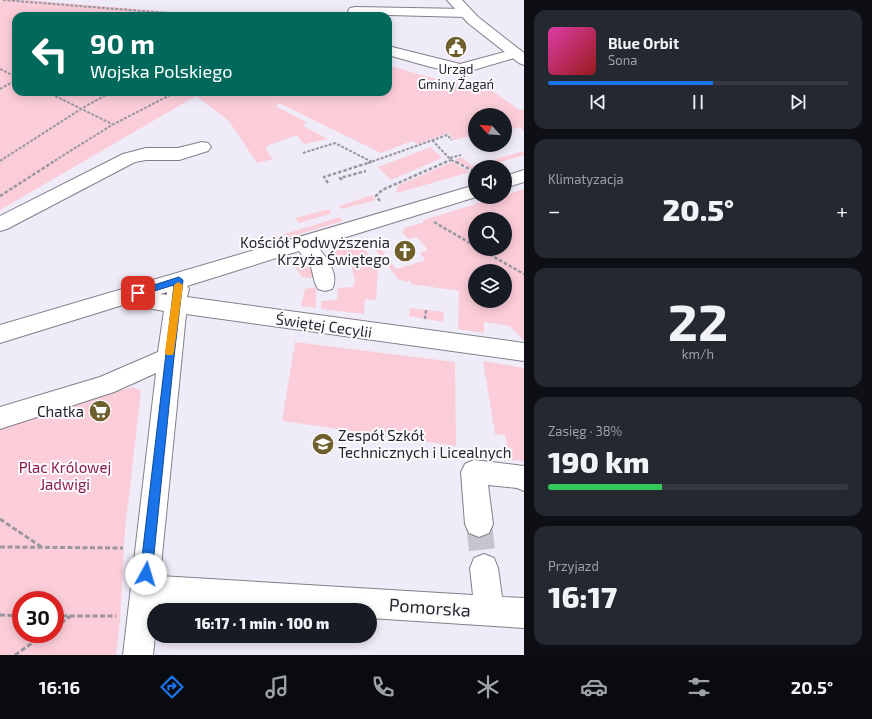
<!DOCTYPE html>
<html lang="pl">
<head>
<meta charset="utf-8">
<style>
  :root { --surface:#171b24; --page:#242831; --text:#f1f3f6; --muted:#9ea1a6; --line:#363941; --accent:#1a73e8 }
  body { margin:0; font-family:"Exo 2",sans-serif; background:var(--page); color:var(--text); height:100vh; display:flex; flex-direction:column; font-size:15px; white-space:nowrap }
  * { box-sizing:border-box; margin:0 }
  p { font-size:13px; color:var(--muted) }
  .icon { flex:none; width:22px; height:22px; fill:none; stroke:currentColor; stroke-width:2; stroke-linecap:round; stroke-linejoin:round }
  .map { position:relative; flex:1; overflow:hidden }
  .drawer { display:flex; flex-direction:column; gap:10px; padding:10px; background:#0d0f14; width:348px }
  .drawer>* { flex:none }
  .banner { position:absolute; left:12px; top:12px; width:380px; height:84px; border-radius:12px; box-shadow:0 2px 10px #0003; background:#00695c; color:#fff; overflow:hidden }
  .needle { width:26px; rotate:296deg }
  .controls { position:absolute; left:468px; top:108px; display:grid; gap:8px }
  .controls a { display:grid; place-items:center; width:44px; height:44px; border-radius:50%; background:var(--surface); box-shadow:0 2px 10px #0003; font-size:20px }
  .speed { position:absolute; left:12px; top:591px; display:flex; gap:8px; font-size:20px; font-weight:700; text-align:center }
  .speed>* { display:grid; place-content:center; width:52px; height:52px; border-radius:50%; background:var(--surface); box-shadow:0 2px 10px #0003; line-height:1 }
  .speed .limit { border:6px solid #d22; background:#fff; color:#111 }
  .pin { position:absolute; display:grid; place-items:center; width:34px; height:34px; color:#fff; margin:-17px; border-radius:8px; box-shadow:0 2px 6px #0006 }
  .me { position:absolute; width:44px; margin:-22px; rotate:6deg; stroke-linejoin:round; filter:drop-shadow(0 0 3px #0008) }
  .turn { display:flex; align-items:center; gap:14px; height:84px; padding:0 12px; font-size:18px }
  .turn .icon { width:52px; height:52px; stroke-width:2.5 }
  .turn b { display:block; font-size:28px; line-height:34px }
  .big { font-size:30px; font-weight:800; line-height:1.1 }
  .drawer .tile { flex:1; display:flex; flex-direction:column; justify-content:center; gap:6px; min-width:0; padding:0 14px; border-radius:12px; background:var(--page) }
  .drawer .dial { align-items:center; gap:0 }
  .dial b { font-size:52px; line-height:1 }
  .song { display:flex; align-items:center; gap:12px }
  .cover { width:48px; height:48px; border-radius:6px; background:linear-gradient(135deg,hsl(320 70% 55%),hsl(0 70% 35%)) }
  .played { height:4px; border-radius:2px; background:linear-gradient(90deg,var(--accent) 55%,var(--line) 55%) }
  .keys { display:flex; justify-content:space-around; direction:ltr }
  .heat { display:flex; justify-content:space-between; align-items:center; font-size:22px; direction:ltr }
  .charge { height:6px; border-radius:3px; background:linear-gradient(90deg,#34c759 38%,var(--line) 0) }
  .trip { position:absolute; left:147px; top:603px; width:230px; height:40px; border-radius:20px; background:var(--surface); box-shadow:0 2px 10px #0003; font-weight:800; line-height:40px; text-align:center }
  .dock { display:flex; height:64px; justify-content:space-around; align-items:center; background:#090b0e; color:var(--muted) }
  .dock .icon { width:28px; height:28px }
  .dock .on { color:var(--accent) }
  .dock b { font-size:18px; color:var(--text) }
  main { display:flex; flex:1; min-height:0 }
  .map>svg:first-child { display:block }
  .green { fill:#fbcdd9; fill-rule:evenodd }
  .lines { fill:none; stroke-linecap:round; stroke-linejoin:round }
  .minor-tunnel { stroke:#c7c4cf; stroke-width:26; stroke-dasharray:26 14; stroke-linecap:butt }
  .minor-casing { stroke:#827f8a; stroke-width:2 }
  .major-casing { stroke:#827f8a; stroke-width:2 }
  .path-far2 { stroke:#9a97a0; stroke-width:2; stroke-dasharray:3 1.5; stroke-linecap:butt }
  .path-far1 { stroke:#9a97a0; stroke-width:2.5; stroke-dasharray:3.5 2; stroke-linecap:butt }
  .path { stroke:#9a97a0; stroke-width:3; stroke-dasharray:5 2.5; stroke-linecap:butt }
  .minor { fill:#fff; fill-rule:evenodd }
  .major { fill:#fff; fill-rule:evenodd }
  .route { fill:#1a73e8; stroke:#114b97 }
  .slow { fill:#f59e0b }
  .labels { text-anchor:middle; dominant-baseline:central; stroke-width:4; stroke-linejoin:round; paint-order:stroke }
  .far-poi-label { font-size:13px; fill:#28272c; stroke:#fbfafd }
  .poi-label { font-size:15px; fill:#28272c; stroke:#fbfafd; text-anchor:end }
  .street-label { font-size:15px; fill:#28272c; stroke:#fbfafd }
  .park-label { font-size:15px; fill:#891a49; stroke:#fbfafd }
  .near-street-label { font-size:18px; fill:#28272c; stroke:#fbfafd }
</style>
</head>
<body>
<main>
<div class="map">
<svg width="524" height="655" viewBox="0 0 524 655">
  <rect width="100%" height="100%" fill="#efebf8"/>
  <!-- green -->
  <path class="green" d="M 0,0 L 28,0 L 219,16 L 16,16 L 16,92 L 388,92 L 388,65 L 428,77 L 492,91 L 520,110 L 524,109 L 524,131 L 520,127 L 505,131 L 505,115 L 475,115 L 475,135 L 454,140 L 448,133 L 418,144 L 412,141 L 381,153 L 279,103 L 276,106 L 307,123 L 303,126 L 328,139 L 304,144 L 297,135 L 267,146 L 266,150 L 273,159 L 257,163 L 229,121 L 196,96 L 0,210 Z
    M 431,147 L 442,158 L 391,180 L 378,167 Z
    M 524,151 L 524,155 L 485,167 L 475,167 L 474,170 L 454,160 L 462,157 L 472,166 Z
    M 452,162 L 470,172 L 397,193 L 397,186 Z
    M 524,189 L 524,340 L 522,339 L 510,326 L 484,322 L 484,333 L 458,329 L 459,291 L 411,284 L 410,280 L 406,282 L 398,279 L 368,240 C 378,236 382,237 388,245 L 380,248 L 396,269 L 424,261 L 425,259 L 420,253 L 428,250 L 417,237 L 408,239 L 403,233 L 404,228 L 421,223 L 422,224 L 424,220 L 498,197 L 505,197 L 505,195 ZM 475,219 L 505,219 L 505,249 L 475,249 ZM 475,271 L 505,271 L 505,301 L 475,301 Z
    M 372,195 L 376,200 L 342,209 L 339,206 Z
    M 330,209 L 331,212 L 329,214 L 299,223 L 295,218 Z
    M 340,217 L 343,221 L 251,249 L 249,245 Z
    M 359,243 L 378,266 L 376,300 L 365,299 L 364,314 L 321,309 L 321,301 L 336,300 L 338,297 L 337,288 L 353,287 L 355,281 L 350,260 C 342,256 336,262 328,262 L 321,256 Z
    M 308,260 L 314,276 L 311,278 L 302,277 L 294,265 Z
    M 316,287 L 316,308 L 301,306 L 305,289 Z
    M 410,308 L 444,312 L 443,322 L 409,316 Z
    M 295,342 L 455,362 L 456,446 L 282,421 Z
    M 483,361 L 524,368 L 524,461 L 510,460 L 505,435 L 495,434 Z
    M 133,387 L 141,391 L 125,530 L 120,621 L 116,655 L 0,655 L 0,425 ZM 21,600 L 55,600 L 55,634 L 21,634 Z"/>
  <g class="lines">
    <!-- minor-tunnel -->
    <path class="minor-tunnel" d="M 479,524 L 484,568"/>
    <!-- minor casing -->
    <g class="minor-casing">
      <path id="minor" d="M 355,7 L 466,9 L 471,10 L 473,13 L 471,16 L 466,17 L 350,14 L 348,11 L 350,8 Z
        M 388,46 L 460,64 L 516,49 L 521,50 L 523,53 L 521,56 L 460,74 L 427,66 L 388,55 Z
        M 202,142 L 208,143 L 211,147 L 208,151 L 179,160 L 146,160 L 135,162 L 7,229 L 0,231 L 0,216 L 123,154 L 146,148 L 178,148 Z
        M 524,170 L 524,182 L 505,188 L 505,176 Z
        M 475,185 L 476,197 L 317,246 C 326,257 340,274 332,289 L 325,291 L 318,289 L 315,283 L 311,267 L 299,251 L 187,286 L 189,289 L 187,297 L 524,343 L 524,361 L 186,314 L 160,576 L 473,595 L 470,568 L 474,558 L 484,554 L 494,558 L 498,568 L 502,597 L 524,598 L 524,628 L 370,618 L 370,610 L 248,610 L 158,604 L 157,610 L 154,610 L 155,636 L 153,655 L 123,655 L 156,373 L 114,392 L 0,429 L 0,407 L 100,377 L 158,352 L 164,311 L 126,304 L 0,343 L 0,325 ZM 167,292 L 167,295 L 160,294 Z
        M 474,460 L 524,466 L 524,491 L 517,488 L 488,485 L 493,524 L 489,533 L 479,537 L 469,533 L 465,524 L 461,472 L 465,464 Z"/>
    </g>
    <!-- major casing -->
    <g class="major-casing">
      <path id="major" d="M 447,0 L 462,0 L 478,17 L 524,53 L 524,65 L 519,63 L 468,23 Z"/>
    </g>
    <!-- path-far2 -->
    <path class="path-far2" d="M 3,0 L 205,16
      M 0,69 L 16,77
      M 0,89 L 16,80
      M 47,92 L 112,124
      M 432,140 L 451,160 L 443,163
      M 303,153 L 335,143 L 372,162
      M 450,158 L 461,155
      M 451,160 L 458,163
      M 0,161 L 81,109 L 111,92
      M 51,163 L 112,125 L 176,92
      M 368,163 L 447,135 L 452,140"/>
    <!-- path-far1 -->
    <path class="path-far1" d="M 456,162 L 475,172
      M 342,180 L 340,178 L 366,171
      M 328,183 L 324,177 L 371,162
      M 0,196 L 53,162
      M 380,201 L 376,196 L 382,190 L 446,162
      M 434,222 L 475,246
      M 480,249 L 524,274
      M 425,319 L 426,310"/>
    <!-- path -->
    <path class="path" d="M 0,519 L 43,548
      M 0,547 L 123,548
      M 0,615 L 21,616
      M 55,616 L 116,616
      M 55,627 L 71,616
      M 15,655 L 45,634"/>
    <!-- minor -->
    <use href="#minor" class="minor"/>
    <!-- major -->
    <use href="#major" class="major"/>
  </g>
  <!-- route -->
  <path class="route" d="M 179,277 L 183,280 L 174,357 L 152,574 L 150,578 L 146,580 L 142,578 L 140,574 L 174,285 L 138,296 L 134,293 L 135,291 Z"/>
  <!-- slow -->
  <path class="slow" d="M 178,282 L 183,285 L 174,352 L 173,355 L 166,355 L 165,352 L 174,285 Z"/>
  <!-- icons -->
  <defs>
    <g id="civic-disc" transform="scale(1.15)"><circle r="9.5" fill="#6f5f2c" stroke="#fbfafd"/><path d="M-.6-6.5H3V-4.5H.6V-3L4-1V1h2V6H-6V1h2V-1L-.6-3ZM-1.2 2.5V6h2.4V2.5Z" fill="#fff"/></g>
    <g id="church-disc" transform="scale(1.15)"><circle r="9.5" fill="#6f5f2c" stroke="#fbfafd"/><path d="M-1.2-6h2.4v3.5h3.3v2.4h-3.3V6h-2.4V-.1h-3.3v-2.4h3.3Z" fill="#fff"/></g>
    <g id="supermarket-disc" transform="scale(1.15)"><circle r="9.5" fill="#6f5f2c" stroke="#fbfafd"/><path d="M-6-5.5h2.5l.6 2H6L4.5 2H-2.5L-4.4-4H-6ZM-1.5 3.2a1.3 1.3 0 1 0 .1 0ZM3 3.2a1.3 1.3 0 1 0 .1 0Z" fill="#fff"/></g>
    <g id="school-disc" transform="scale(1.15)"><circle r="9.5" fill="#6f5f2c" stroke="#fbfafd"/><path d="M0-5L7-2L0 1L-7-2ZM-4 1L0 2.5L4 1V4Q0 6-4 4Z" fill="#fff"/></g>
  </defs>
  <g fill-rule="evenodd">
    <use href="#civic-disc" x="456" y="47"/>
    <use href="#church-disc" x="405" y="251"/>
    <use href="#supermarket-disc" x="100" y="411"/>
    <use href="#school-disc" x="323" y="444"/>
  </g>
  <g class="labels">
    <!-- far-poi labels -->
    <g class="far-poi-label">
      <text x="456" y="69">Urząd<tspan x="456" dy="15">Gminy Żagań</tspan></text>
    </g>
    <!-- poi labels -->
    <g class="poi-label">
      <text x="390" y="242">Kościół Podwyższenia<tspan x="390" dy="17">Krzyża Świętego</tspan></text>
      <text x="84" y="411">Chatka</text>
      <text x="338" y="435" text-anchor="start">Zespół Szkół<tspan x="338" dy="17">Technicznych i Licealnych</tspan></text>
    </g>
    <!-- street labels -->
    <g class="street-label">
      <text transform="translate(324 325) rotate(8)">Świętej Cecylii</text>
    </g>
    <!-- park labels -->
    <g class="park-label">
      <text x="65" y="467">Plac Królowej<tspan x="65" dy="17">Jadwigi</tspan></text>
    </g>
    <!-- near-street labels -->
    <g class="near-street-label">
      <text transform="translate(430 607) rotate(4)">Pomorska</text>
    </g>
  </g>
</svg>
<div class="controls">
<a><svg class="needle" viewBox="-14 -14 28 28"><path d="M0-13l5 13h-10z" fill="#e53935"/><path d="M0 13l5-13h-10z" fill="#9ea1a6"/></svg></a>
<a><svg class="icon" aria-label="sound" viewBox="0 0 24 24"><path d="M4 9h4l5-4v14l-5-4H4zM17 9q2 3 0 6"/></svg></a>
<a><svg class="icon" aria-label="search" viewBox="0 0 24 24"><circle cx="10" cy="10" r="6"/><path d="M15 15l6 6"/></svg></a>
<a><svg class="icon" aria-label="layers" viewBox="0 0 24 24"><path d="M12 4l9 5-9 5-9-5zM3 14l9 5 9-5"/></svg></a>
</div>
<div class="speed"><div class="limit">30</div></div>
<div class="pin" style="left:138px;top:293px;background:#d93025"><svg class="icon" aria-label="arrive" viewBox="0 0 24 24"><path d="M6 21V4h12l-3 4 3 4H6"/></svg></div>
<svg class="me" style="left:146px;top:574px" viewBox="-20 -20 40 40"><circle r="19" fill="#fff"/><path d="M0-13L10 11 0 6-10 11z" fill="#1a73e8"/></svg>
<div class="trip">16:17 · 1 min · 100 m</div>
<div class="banner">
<div class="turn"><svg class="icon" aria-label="left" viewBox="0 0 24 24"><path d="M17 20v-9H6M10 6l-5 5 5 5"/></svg><div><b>90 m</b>Wojska Polskiego</div></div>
</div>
</div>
<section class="drawer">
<div class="tile">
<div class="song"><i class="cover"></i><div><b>Blue Orbit</b><p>Sona</p></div></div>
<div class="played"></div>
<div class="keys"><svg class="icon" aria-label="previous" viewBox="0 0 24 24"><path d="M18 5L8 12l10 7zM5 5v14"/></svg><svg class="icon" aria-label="pause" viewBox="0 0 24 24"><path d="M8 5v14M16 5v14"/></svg><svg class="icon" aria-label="next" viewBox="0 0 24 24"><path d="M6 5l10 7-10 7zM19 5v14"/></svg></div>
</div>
<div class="tile"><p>Klimatyzacja</p>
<div class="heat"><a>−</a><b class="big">20.5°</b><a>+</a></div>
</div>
<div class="tile dial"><b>22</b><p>km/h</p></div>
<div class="tile"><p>Zasięg · 38%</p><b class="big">190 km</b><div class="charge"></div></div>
<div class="tile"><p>Przyjazd</p><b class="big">16:17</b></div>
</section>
</main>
<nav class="dock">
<b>16:16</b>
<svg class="icon on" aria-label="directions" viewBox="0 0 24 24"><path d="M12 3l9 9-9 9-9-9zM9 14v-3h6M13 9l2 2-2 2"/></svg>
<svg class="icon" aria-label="music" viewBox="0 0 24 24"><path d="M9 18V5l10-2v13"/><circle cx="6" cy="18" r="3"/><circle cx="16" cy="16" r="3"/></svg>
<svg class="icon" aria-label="phone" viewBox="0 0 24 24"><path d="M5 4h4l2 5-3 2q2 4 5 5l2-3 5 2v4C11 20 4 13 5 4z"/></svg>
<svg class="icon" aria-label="climate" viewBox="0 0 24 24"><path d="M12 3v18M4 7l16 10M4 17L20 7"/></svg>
<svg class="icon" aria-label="car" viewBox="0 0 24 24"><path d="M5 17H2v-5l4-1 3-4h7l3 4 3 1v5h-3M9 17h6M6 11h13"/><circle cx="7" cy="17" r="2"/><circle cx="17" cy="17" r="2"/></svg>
<svg class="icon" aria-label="filters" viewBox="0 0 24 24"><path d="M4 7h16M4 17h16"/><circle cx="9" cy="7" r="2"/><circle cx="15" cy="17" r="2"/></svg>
<b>20.5°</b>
</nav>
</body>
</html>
